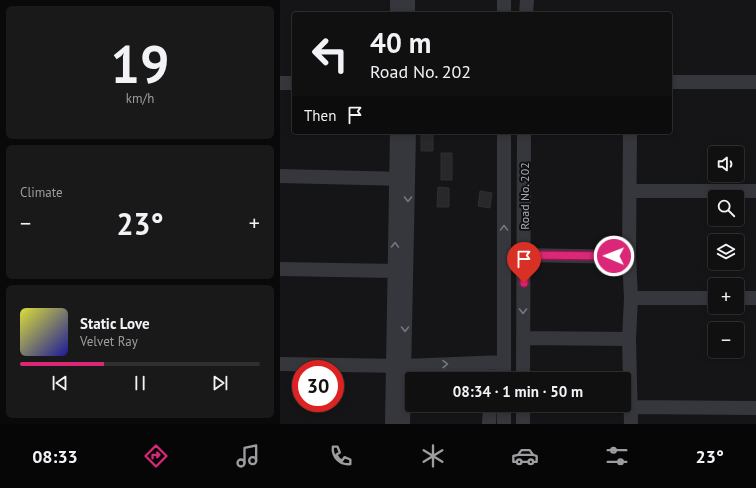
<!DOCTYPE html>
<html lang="en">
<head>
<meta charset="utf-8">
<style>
  :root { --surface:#101011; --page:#19191a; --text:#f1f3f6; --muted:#9c9d9f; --line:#303031; --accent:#db2777 }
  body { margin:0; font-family:"PT Sans",sans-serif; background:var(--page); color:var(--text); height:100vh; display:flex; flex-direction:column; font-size:15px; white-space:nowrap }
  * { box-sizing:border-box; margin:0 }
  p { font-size:13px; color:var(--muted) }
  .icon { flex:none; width:22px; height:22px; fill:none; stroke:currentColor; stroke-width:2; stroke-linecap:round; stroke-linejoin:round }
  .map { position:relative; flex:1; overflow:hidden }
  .side { display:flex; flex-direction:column; gap:6px; padding:6px; background:#090909; width:280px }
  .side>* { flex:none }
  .guide { position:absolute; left:12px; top:12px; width:380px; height:122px; border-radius:4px; box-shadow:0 2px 6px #0003,0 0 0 1px var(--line); background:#101011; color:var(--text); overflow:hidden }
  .fabs { position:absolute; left:428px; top:146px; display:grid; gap:8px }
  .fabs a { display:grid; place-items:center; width:36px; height:36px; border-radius:4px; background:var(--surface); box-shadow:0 2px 6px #0003,0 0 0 1px var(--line); font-size:20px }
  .speed { position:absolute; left:12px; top:360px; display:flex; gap:8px; font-size:20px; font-weight:700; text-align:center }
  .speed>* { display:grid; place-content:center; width:52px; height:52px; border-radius:50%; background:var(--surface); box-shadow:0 2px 6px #0003,0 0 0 1px var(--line); line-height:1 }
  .speed .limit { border:6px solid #d22; background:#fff; color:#111 }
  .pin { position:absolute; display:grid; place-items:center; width:34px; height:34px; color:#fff; margin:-41px -17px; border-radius:50% 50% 50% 0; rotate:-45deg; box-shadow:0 0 4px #0007 }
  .pin .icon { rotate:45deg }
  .me { position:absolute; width:44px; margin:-22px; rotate:271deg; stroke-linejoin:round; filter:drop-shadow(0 0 3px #0008) }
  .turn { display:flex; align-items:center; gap:14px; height:84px; padding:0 12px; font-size:18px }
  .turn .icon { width:52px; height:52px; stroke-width:2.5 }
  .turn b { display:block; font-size:28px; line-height:34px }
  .then { display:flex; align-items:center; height:38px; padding:0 12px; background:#0003; gap:8px; font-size:15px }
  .big { font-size:30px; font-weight:700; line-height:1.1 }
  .side .card { flex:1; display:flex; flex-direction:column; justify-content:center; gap:6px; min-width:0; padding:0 14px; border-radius:6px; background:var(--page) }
  .side .dial { align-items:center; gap:0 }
  .dial b { font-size:52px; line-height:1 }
  .song { display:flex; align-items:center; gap:12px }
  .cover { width:48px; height:48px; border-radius:6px; background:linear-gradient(135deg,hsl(60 70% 55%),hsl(240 70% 35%)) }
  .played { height:4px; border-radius:2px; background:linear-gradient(90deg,var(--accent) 35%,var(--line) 35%) }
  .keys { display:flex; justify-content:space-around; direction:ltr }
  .heat { display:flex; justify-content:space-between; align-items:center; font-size:22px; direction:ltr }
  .trip { position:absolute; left:125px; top:372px; width:226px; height:40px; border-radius:4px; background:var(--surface); box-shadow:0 2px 6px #0003,0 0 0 1px var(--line); font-weight:700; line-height:40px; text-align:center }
  .tabs { display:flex; height:64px; justify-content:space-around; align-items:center; background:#060607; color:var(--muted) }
  .tabs .icon { width:28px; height:28px }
  .tabs .selected { color:var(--accent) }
  .tabs b { font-size:18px; color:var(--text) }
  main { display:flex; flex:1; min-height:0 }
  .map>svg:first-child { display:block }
  .building { fill:#28282b; stroke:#2f2f33 }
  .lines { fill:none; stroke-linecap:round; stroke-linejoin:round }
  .minor { stroke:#36373c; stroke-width:14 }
  .oneway { stroke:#747780 }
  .route-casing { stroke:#8e194d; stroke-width:10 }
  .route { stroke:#db2777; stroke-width:7 }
  .labels { text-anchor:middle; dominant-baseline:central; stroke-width:4; stroke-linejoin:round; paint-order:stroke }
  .street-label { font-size:12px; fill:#a7abb7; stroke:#101012 }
</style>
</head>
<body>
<main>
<section class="side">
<div class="card dial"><b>19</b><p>km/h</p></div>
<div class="card"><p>Climate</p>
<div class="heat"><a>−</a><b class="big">23°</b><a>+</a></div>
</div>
<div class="card">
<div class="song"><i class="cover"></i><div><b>Static Love</b><p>Velvet Ray</p></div></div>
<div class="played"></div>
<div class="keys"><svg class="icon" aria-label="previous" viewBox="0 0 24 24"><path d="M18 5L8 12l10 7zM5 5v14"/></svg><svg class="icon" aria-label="pause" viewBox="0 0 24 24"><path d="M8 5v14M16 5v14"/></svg><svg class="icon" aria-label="next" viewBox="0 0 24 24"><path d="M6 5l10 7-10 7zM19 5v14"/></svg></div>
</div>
</section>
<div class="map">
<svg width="476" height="424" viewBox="0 0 476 424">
  <rect width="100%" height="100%" fill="#151517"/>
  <!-- building -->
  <path class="building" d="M 141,135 L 153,135 L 153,151 L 141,151 Z
    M 161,153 L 172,153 L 172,180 L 161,180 Z
    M 158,187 L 169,188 L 169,207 L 157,207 Z
    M 200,191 L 212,193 L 210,208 L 198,206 Z"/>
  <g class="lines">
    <!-- minor -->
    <path class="minor" d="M 117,0 L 117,14
      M 128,0 L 128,14
      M 224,0 L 224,14
      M 246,14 L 247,0
      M 390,82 L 476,82
      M 0,83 L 14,83
      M 224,132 L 224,379
      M 350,132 L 349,257 L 351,298 L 435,298
      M 0,176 L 126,179
      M 350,191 L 476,191
      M 244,255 L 349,257
      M 0,269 L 115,271
      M 457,298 L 476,298
      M 243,338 L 349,339
      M 0,364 L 124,366 L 224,362
      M 119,375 L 224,377
      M 243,379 L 244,132
      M 350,407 L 476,408
      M 112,424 L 117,132
      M 123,424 L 129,132
      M 209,424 L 210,405
      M 224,424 L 224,405
      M 243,424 L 243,405
      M 351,424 L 349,339 L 351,298"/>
  </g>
  <!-- one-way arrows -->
  <defs><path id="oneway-chevron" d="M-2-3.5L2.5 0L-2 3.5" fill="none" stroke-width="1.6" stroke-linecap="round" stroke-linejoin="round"/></defs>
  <g class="oneway">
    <use href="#oneway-chevron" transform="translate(128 199) rotate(91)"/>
    <use href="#oneway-chevron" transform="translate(224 228) rotate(-90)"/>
    <use href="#oneway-chevron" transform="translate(115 245) rotate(-89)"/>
    <use href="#oneway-chevron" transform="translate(243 311) rotate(90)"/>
    <use href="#oneway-chevron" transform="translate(125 329) rotate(91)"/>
    <use href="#oneway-chevron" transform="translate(165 364) rotate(-2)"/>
  </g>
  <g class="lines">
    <!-- route casing -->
    <g class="route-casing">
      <path id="route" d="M 244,283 L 244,255 L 334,256"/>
    </g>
    <!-- route -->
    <use href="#route" class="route"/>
  </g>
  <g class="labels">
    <!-- street labels -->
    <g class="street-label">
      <text transform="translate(244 196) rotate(-90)">Road No. 202</text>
    </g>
  </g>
</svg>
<div class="fabs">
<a><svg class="icon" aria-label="sound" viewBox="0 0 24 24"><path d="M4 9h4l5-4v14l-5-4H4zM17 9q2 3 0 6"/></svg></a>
<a><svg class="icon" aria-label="search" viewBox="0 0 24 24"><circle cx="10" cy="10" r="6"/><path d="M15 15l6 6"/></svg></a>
<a><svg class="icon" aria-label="layers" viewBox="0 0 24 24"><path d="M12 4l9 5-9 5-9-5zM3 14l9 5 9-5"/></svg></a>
<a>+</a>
<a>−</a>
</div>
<div class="speed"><div class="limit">30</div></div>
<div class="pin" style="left:244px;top:283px;background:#d93025"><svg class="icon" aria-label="arrive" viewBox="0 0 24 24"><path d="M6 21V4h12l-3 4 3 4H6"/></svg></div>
<svg class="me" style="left:334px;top:256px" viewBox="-20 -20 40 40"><circle r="17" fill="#db2777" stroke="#fff" stroke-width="3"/><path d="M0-11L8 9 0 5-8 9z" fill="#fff"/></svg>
<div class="trip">08:34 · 1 min · 50 m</div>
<div class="guide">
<div class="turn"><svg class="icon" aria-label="left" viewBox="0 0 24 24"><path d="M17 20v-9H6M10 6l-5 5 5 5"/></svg><div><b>40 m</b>Road No. 202</div></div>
<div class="then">Then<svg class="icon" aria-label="arrive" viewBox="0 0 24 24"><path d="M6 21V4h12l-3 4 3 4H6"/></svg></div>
</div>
</div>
</main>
<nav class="tabs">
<b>08:33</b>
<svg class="icon selected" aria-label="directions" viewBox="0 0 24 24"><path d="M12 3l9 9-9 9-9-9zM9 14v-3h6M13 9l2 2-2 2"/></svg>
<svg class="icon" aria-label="music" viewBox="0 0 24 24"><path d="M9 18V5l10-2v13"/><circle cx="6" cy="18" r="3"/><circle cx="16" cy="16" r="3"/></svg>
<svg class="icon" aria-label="phone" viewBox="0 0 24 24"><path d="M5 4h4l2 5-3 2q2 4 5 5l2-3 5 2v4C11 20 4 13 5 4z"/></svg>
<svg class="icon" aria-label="climate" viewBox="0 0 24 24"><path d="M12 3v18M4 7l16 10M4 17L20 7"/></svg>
<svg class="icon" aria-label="car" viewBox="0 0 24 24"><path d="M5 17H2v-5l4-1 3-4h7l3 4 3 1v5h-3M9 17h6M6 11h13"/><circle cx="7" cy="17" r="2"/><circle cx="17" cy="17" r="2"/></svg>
<svg class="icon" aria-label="filters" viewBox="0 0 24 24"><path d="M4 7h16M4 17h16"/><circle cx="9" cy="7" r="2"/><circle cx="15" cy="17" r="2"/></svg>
<b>23°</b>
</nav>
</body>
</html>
